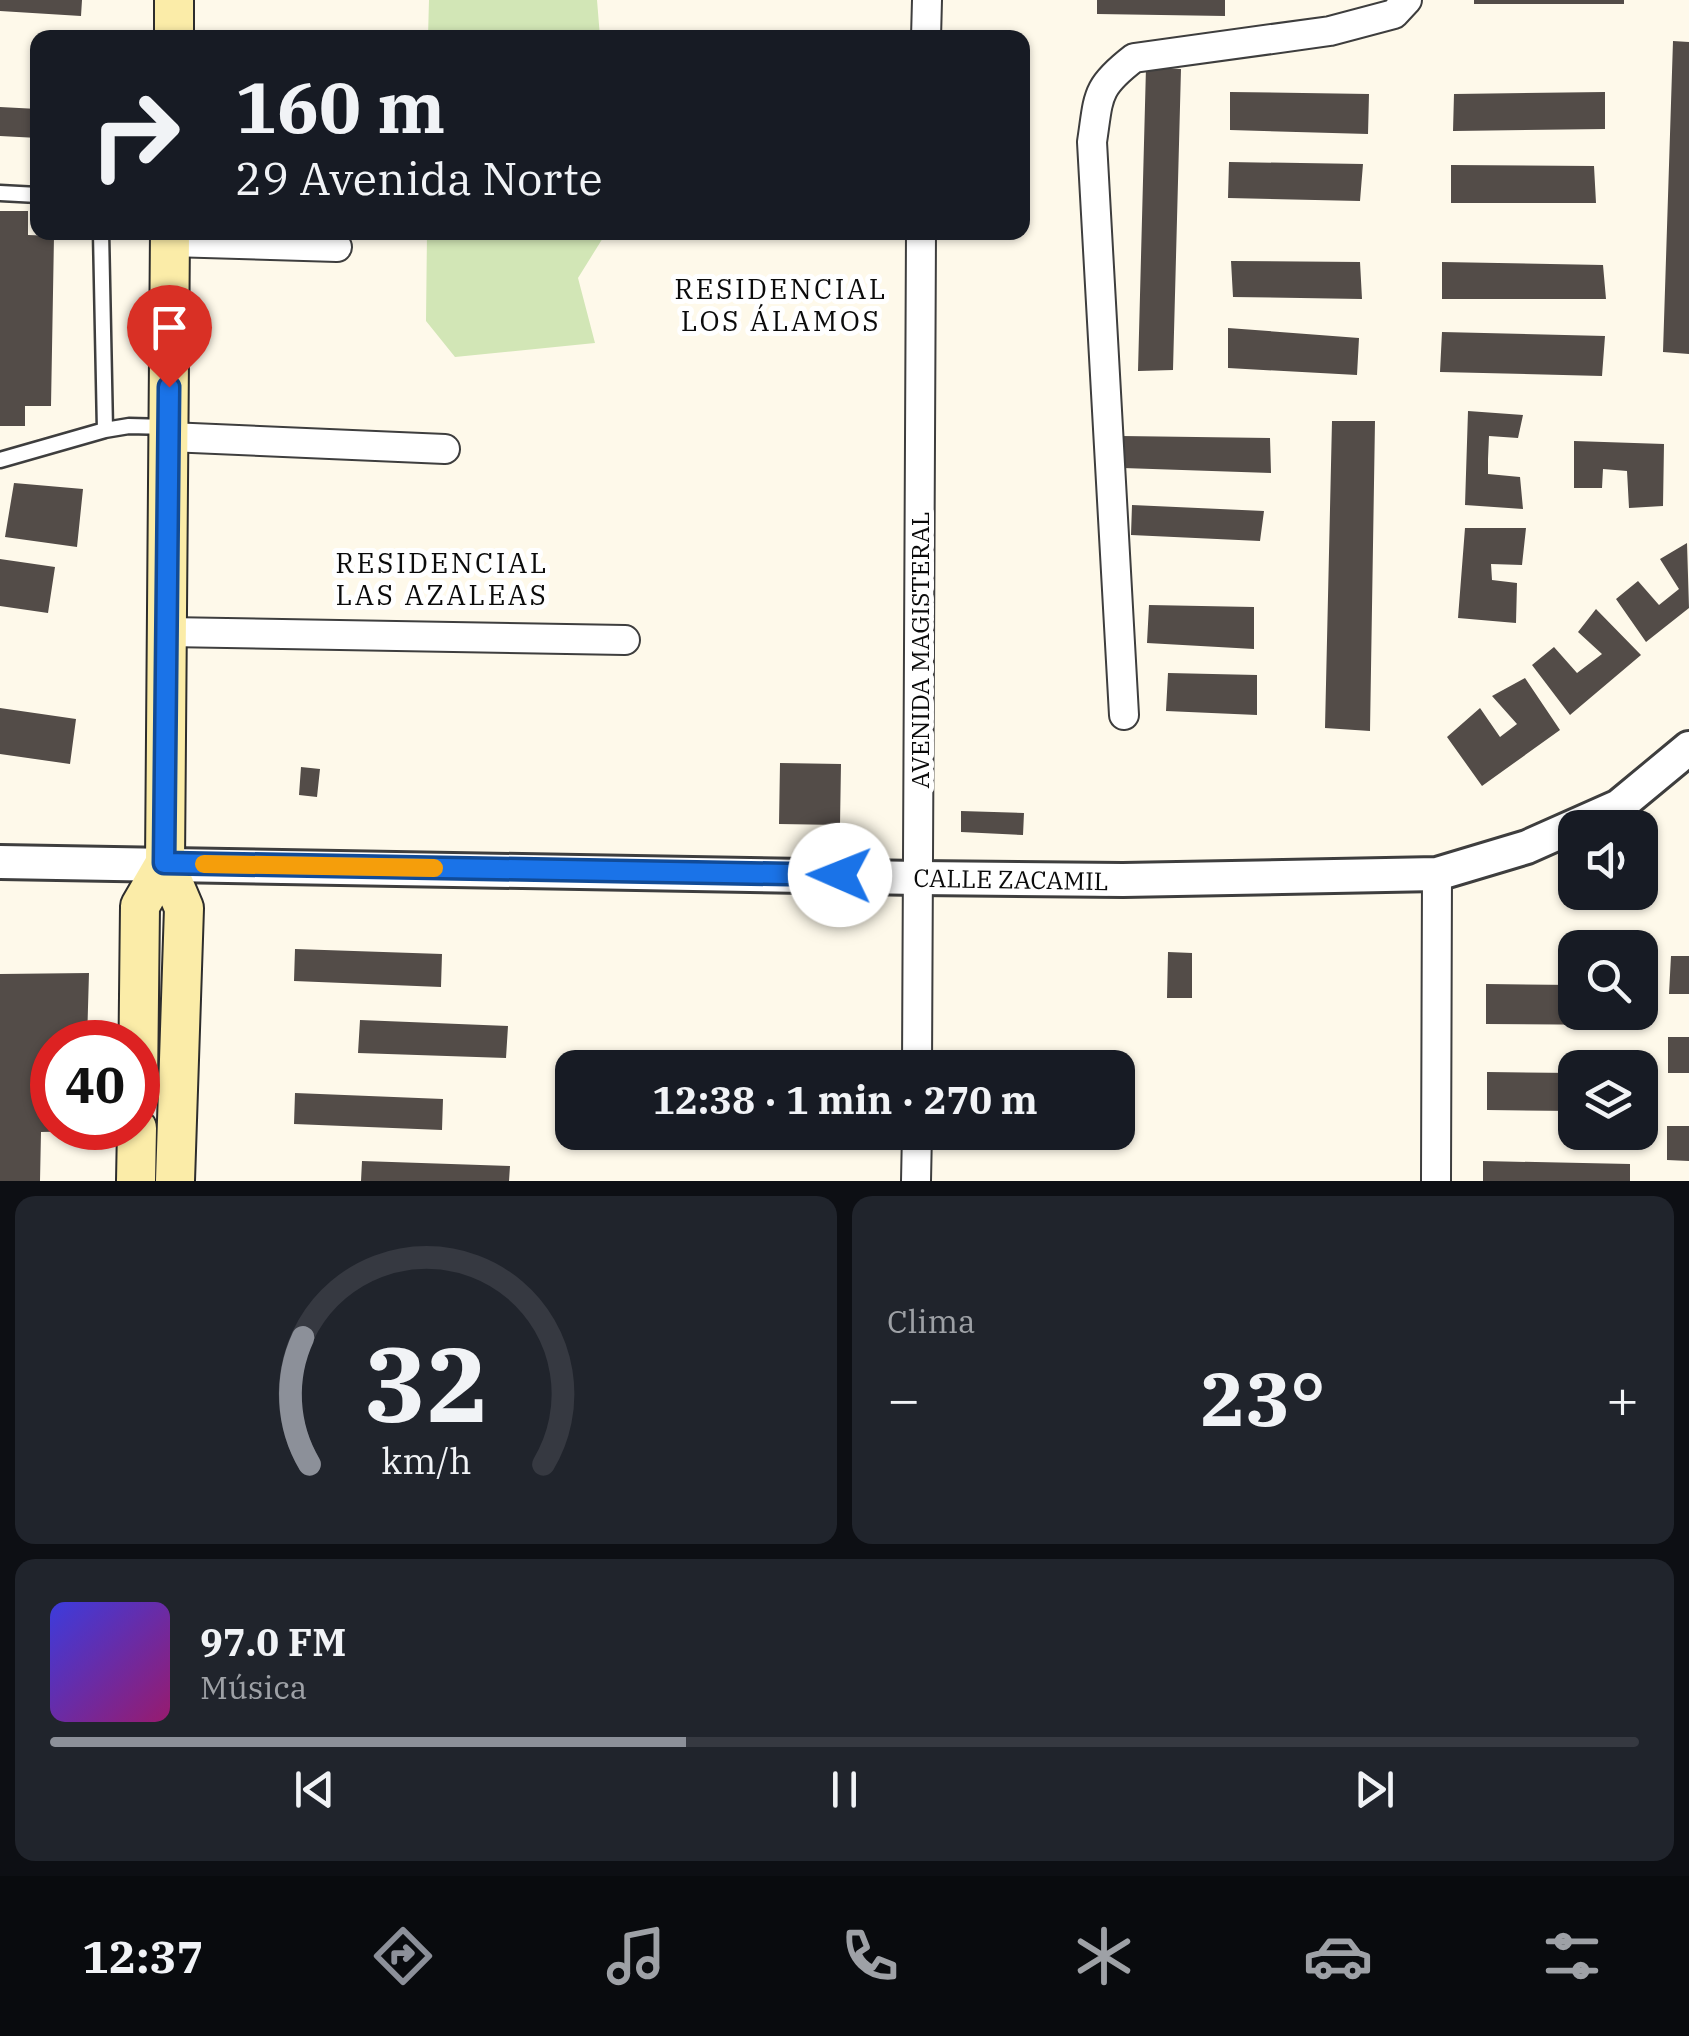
<!DOCTYPE html>
<html lang="es">
<head>
<meta charset="utf-8">
<style>
  :root { --surface:#171b24; --page:#20242c; --text:#f1f3f6; --muted:#9ea1a6; --line:#363941; --accent:#8c9099 }
  body { margin:0; font-family:"IBM Plex Serif",serif; background:var(--page); color:var(--text); height:100vh; display:flex; flex-direction:column; font-size:38px; white-space:nowrap }
  * { box-sizing:border-box; margin:0 }
  p { font-size:32px; color:var(--muted) }
  .icon { flex:none; width:55px; height:55px; fill:none; stroke:currentColor; stroke-width:2; stroke-linecap:round; stroke-linejoin:round }
  .map { position:relative; height:1181px; overflow:hidden }
  .sheet { display:flex; flex-direction:column; gap:15px; padding:15px; background:#0d0f14; flex:1 }
  .sheet>* { flex:none }
  .banner { position:absolute; left:30px; top:30px; width:1000px; height:210px; border-radius:20px; box-shadow:0 2px 8px #0004; background:#171b24; color:var(--text); overflow:hidden }
  .fabs { position:absolute; left:1558px; top:810px; display:grid; gap:20px }
  .fabs a { display:grid; place-items:center; width:100px; height:100px; border-radius:20px; background:var(--surface); box-shadow:0 2px 8px #0004; font-size:50px }
  .speed { position:absolute; left:30px; top:1020px; display:flex; gap:20px; font-size:50px; font-weight:700; text-align:center }
  .speed>* { display:grid; place-content:center; width:130px; height:130px; border-radius:50%; background:var(--surface); box-shadow:0 2px 8px #0004; line-height:1 }
  .speed .limit { border:15px solid #d22; background:#fff; color:#111 }
  .pin { position:absolute; display:grid; place-items:center; width:85px; height:85px; color:#fff; margin:-102px -42px; border-radius:50% 50% 50% 0; rotate:-45deg; box-shadow:0 0 10px #0007 }
  .pin .icon { rotate:45deg }
  .me { position:absolute; width:110px; margin:-55px; rotate:271deg; stroke-linejoin:round; filter:drop-shadow(0 0 8px #0008) }
  .turn { display:flex; align-items:center; gap:35px; height:210px; padding:0 40px; font-size:45px }
  .turn .icon { width:130px; height:130px; stroke-width:2.5 }
  .turn b { display:block; font-size:70px; line-height:85px }
  .big { font-size:75px; font-weight:800; line-height:1.1 }
  .sheet .card { flex:1; display:flex; flex-direction:column; justify-content:center; gap:15px; min-width:0; padding:0 35px; border-radius:20px; background:var(--page) }
  .sheet .dial { align-items:center; gap:0 }
  .dial svg { height:260px; overflow:visible; fill:none; stroke:var(--line); stroke-width:7; stroke-linecap:round; text-anchor:middle }
  .dial text { fill:var(--text); stroke:none }
  .song { display:flex; align-items:center; gap:30px }
  .cover { width:120px; height:120px; border-radius:15px; background:linear-gradient(135deg,hsl(240 70% 55%),hsl(320 70% 35%)) }
  .played { height:10px; border-radius:5px; background:linear-gradient(90deg,var(--accent) 40%,var(--line) 40%) }
  .keys { display:flex; justify-content:space-around; direction:ltr }
  .heat { display:flex; justify-content:space-between; align-items:center; font-size:55px; direction:ltr }
  .sheet .tiles { flex:1; display:grid; gap:15px; grid-template-columns:1fr 1fr }
  .card:last-child { grid-column:span 2 }
  .trip { position:absolute; left:555px; top:1050px; width:580px; height:100px; border-radius:20px; background:var(--surface); box-shadow:0 2px 8px #0004; font-weight:800; line-height:100px; text-align:center }
  .tab-bar { display:flex; height:160px; justify-content:space-around; align-items:center; background:#090b0e; color:var(--muted) }
  .tab-bar .icon { width:70px; height:70px }
  .tab-bar .active { color:var(--accent) }
  .tab-bar b { font-size:45px; color:var(--text) }
  .map>svg:first-child { display:block }
  .green { fill:#d2e6b6 }
  .building { fill:#534c48 }
  .lines { fill:none; stroke-linecap:round; stroke-linejoin:round }
  .service-casing { stroke:#3e3e3e; stroke-width:19 }
  .minor-casing { stroke:#3e3e3e; stroke-width:32 }
  .tertiary-casing { stroke:#3e3e3e; stroke-width:38 }
  .secondary-casing { stroke:#2d2d2d; stroke-width:42 }
  .service { stroke:#fff; stroke-width:14 }
  .minor { stroke:#fff; stroke-width:28 }
  .tertiary { stroke:#fff; stroke-width:32 }
  .secondary { stroke:#fbeca8; stroke-width:38 }
  .route-casing { stroke:#114b97; stroke-width:25 }
  .route { stroke:#1a73e8; stroke-width:18 }
  .slow { stroke:#f59e0b; stroke-width:18 }
  .labels { text-anchor:middle; dominant-baseline:central; stroke-width:10; stroke-linejoin:round; paint-order:stroke }
  .street-label { font-size:25px; fill:#0b0b0b; stroke:#fff }
  .neighbourhood-label { font-size:28px; letter-spacing:2.5px; fill:#0b0b0b; stroke:#fff }
</style>
</head>
<body>
<div class="map">
<svg width="1689" height="1181" viewBox="0 0 1689 1181">
  <rect width="100%" height="100%" fill="#fef9ea"/>
  <!-- green -->
  <path class="green" d="M 429,0 L 597,0 L 600,37 L 428,37 Z
    M 427,233 L 606,233 L 578,278 L 595,343 L 455,357 L 426,321 Z"/>
  <!-- building -->
  <path class="building" d="M 0,0 L 82,0 L 81,16 L 0,11 Z
    M 1097,0 L 1225,0 L 1225,16 L 1097,14 Z
    M 1474,0 L 1624,0 L 1624,4 L 1474,4 Z
    M 1673,41 L 1689,42 L 1689,354 L 1663,352 Z
    M 1146,67 L 1181,69 L 1173,370 L 1138,371 Z
    M 1230,92 L 1369,94 L 1368,134 L 1230,130 Z
    M 1605,92 L 1605,129 L 1453,131 L 1454,94 Z
    M 0,107 L 38,109 L 38,138 L 0,136 Z
    M 1229,162 L 1363,164 L 1360,201 L 1228,198 Z
    M 1451,165 L 1594,166 L 1596,203 L 1451,203 Z
    M 0,211 L 28,211 L 28,235 L 54,236 L 51,406 L 25,406 L 25,426 L 0,426 Z
    M 1231,261 L 1360,262 L 1362,299 L 1233,297 Z
    M 1442,262 L 1603,265 L 1606,299 L 1442,299 Z
    M 1228,328 L 1359,338 L 1357,375 L 1228,368 Z
    M 1442,332 L 1605,336 L 1602,376 L 1440,372 Z
    M 1468,411 L 1523,415 L 1518,438 L 1489,436 L 1488,459 L 1488,474 L 1520,477 L 1523,509 L 1465,505 Z
    M 1332,421 L 1375,421 L 1370,731 L 1325,728 Z
    M 1122,436 L 1270,438 L 1271,473 L 1123,468 Z
    M 1574,441 L 1664,444 L 1663,506 L 1629,508 L 1627,471 L 1603,469 L 1602,488 L 1574,488 Z
    M 14,483 L 83,489 L 77,547 L 5,537 Z
    M 1132,505 L 1264,511 L 1260,541 L 1131,535 Z
    M 1465,528 L 1526,528 L 1522,565 L 1491,564 L 1492,580 L 1517,583 L 1516,623 L 1458,618 Z
    M 1687,543 L 1689,608 L 1646,642 L 1616,599 L 1638,581 L 1659,605 L 1679,589 L 1660,559 Z
    M 0,559 L 55,567 L 48,613 L 0,606 Z
    M 1149,605 L 1254,607 L 1254,649 L 1147,643 Z
    M 1596,609 L 1641,655 L 1570,715 L 1532,665 L 1554,647 L 1577,673 L 1602,654 L 1578,632 Z
    M 1168,673 L 1257,675 L 1257,715 L 1166,711 Z
    M 1525,678 L 1560,730 L 1482,786 L 1447,737 L 1480,708 L 1500,737 L 1517,724 L 1492,696 Z
    M 0,708 L 76,719 L 70,764 L 0,754 Z
    M 780,763 L 841,764 L 840,825 L 779,824 Z
    M 301,767 L 320,769 L 317,797 L 299,795 Z
    M 961,811 L 1024,813 L 1023,835 L 961,832 Z
    M 295,949 L 442,954 L 441,987 L 294,981 Z
    M 1168,952 L 1192,953 L 1192,998 L 1167,998 Z
    M 1671,956 L 1689,956 L 1689,994 L 1669,994 Z
    M 89,973 L 87,1042 L 52,1042 L 52,1128 L 85,1128 L 85,1131 L 41,1132 L 40,1181 L 0,1181 L 0,974 Z
    M 1486,984 L 1575,985 L 1575,1012 L 1629,1012 L 1629,1025 L 1486,1024 Z
    M 360,1020 L 508,1026 L 506,1058 L 358,1053 Z
    M 1668,1037 L 1689,1037 L 1689,1073 L 1668,1073 Z
    M 1487,1072 L 1575,1073 L 1575,1111 L 1487,1110 Z
    M 295,1093 L 443,1099 L 442,1130 L 294,1124 Z
    M 1667,1126 L 1689,1126 L 1689,1161 L 1667,1160 Z
    M 362,1161 L 510,1166 L 509,1181 L 361,1181 Z
    M 1483,1161 L 1630,1164 L 1630,1181 L 1483,1181 Z"/>
  <g class="lines">
    <!-- service casing -->
    <g class="service-casing">
      <path id="service" d="M 0,193 L 38,195
        M 101,232 L 105,430
        M 0,460 L 105,430 L 129,426 L 168,427"/>
    </g>
    <!-- minor casing -->
    <g class="minor-casing">
      <path id="minor" d="M 926,38 L 927,0
        M 170,242 L 337,247
        M 169,437 L 445,449
        M 168,632 L 625,640
        M 1124,715 L 1092,142 C 1099,96 1095,88 1134,58 L 1330,31 L 1394,14 L 1407,0
        M 917,1068 L 921,232
        M 916,1181 L 917,1132
        M 1436,1181 L 1437,874"/>
    </g>
    <!-- tertiary casing -->
    <g class="tertiary-casing">
      <path id="tertiary" d="M 0,862 L 918,878 L 1123,880 L 1437,874 L 1527,847 L 1619,806 L 1689,748"/>
    </g>
    <!-- secondary casing -->
    <g class="secondary-casing">
      <path id="secondary" d="M 174,38 L 174,0
        M 170,232 L 165,863 L 184,908 L 175,1181
        M 138,1087 L 140,906 L 165,863
        M 136,1181 L 137,1128"/>
    </g>
    <!-- service -->
    <use href="#service" class="service"/>
    <!-- minor -->
    <use href="#minor" class="minor"/>
    <!-- tertiary -->
    <use href="#tertiary" class="tertiary"/>
    <!-- secondary -->
    <use href="#secondary" class="secondary"/>
  </g>
  <g class="lines">
    <!-- route casing -->
    <g class="route-casing">
      <path id="route" d="M 169,387 L 164,863 L 840,875"/>
    </g>
    <!-- route -->
    <use href="#route" class="route"/>
    <!-- slow -->
    <path class="slow" d="M 204,864 L 434,868"/>
  </g>
  <g class="labels">
    <!-- street labels -->
    <g class="street-label">
      <text transform="translate(919 650) rotate(-90)">AVENIDA MAGISTERAL</text>
      <text transform="translate(1011 879) rotate(1)">CALLE ZACAMIL</text>
    </g>
    <!-- neighbourhood labels -->
    <g class="neighbourhood-label">
      <text x="781" y="288">RESIDENCIAL<tspan x="781" dy="32">LOS ÁLAMOS</tspan></text>
      <text x="442" y="562">RESIDENCIAL<tspan x="442" dy="32">LAS AZALEAS</tspan></text>
    </g>
  </g>
</svg>
<div class="fabs">
<a><svg class="icon" aria-label="sound" viewBox="0 0 24 24"><path d="M4 9h4l5-4v14l-5-4H4zM17 9q2 3 0 6"/></svg></a>
<a><svg class="icon" aria-label="search" viewBox="0 0 24 24"><circle cx="10" cy="10" r="6"/><path d="M15 15l6 6"/></svg></a>
<a><svg class="icon" aria-label="layers" viewBox="0 0 24 24"><path d="M12 4l9 5-9 5-9-5zM3 14l9 5 9-5"/></svg></a>
</div>
<div class="speed"><div class="limit">40</div></div>
<div class="pin" style="left:169px;top:387px;background:#d93025"><svg class="icon" aria-label="arrive" viewBox="0 0 24 24"><path d="M6 21V4h12l-3 4 3 4H6"/></svg></div>
<svg class="me" style="left:840px;top:875px" viewBox="-20 -20 40 40"><circle r="19" fill="#fff"/><path d="M0-13L10 11 0 6-10 11z" fill="#1a73e8"/></svg>
<div class="trip">12:38 · 1 min · 270 m</div>
<div class="banner">
<div class="turn"><svg class="icon" aria-label="right" viewBox="0 0 24 24"><path d="M7 20v-9h11M14 6l5 5-5 5"/></svg><div><b>160 m</b>29 Avenida Norte</div></div>
</div>
</div>
<section class="sheet">
<div class="tiles">
<div class="card dial"><svg viewBox="0 0 100 80">
<path d="M14 69A42 42 0 1 1 86 69"/>
<path d="M14 69A42 42 0 0 1 12 30" stroke="#8c9099"/>
<text x="50" y="56" font-size="32" font-weight="700">32</text>
<text x="50" y="72" font-size="11">km/h</text>
</svg></div>
<div class="card"><p>Clima</p>
<div class="heat"><a>−</a><b class="big">23°</b><a>+</a></div>
</div>
<div class="card">
<div class="song"><i class="cover"></i><div><b>97.0 FM</b><p>Música</p></div></div>
<div class="played"></div>
<div class="keys"><svg class="icon" aria-label="previous" viewBox="0 0 24 24"><path d="M18 5L8 12l10 7zM5 5v14"/></svg><svg class="icon" aria-label="pause" viewBox="0 0 24 24"><path d="M8 5v14M16 5v14"/></svg><svg class="icon" aria-label="next" viewBox="0 0 24 24"><path d="M6 5l10 7-10 7zM19 5v14"/></svg></div>
</div>
</div>
</section>
<nav class="tab-bar">
<b>12:37</b>
<svg class="icon active" aria-label="directions" viewBox="0 0 24 24"><path d="M12 3l9 9-9 9-9-9zM9 14v-3h6M13 9l2 2-2 2"/></svg>
<svg class="icon" aria-label="music" viewBox="0 0 24 24"><path d="M9 18V5l10-2v13"/><circle cx="6" cy="18" r="3"/><circle cx="16" cy="16" r="3"/></svg>
<svg class="icon" aria-label="phone" viewBox="0 0 24 24"><path d="M5 4h4l2 5-3 2q2 4 5 5l2-3 5 2v4C11 20 4 13 5 4z"/></svg>
<svg class="icon" aria-label="climate" viewBox="0 0 24 24"><path d="M12 3v18M4 7l16 10M4 17L20 7"/></svg>
<svg class="icon" aria-label="car" viewBox="0 0 24 24"><path d="M5 17H2v-5l4-1 3-4h7l3 4 3 1v5h-3M9 17h6M6 11h13"/><circle cx="7" cy="17" r="2"/><circle cx="17" cy="17" r="2"/></svg>
<svg class="icon" aria-label="filters" viewBox="0 0 24 24"><path d="M4 7h16M4 17h16"/><circle cx="9" cy="7" r="2"/><circle cx="15" cy="17" r="2"/></svg>
</nav>
</body>
</html>
